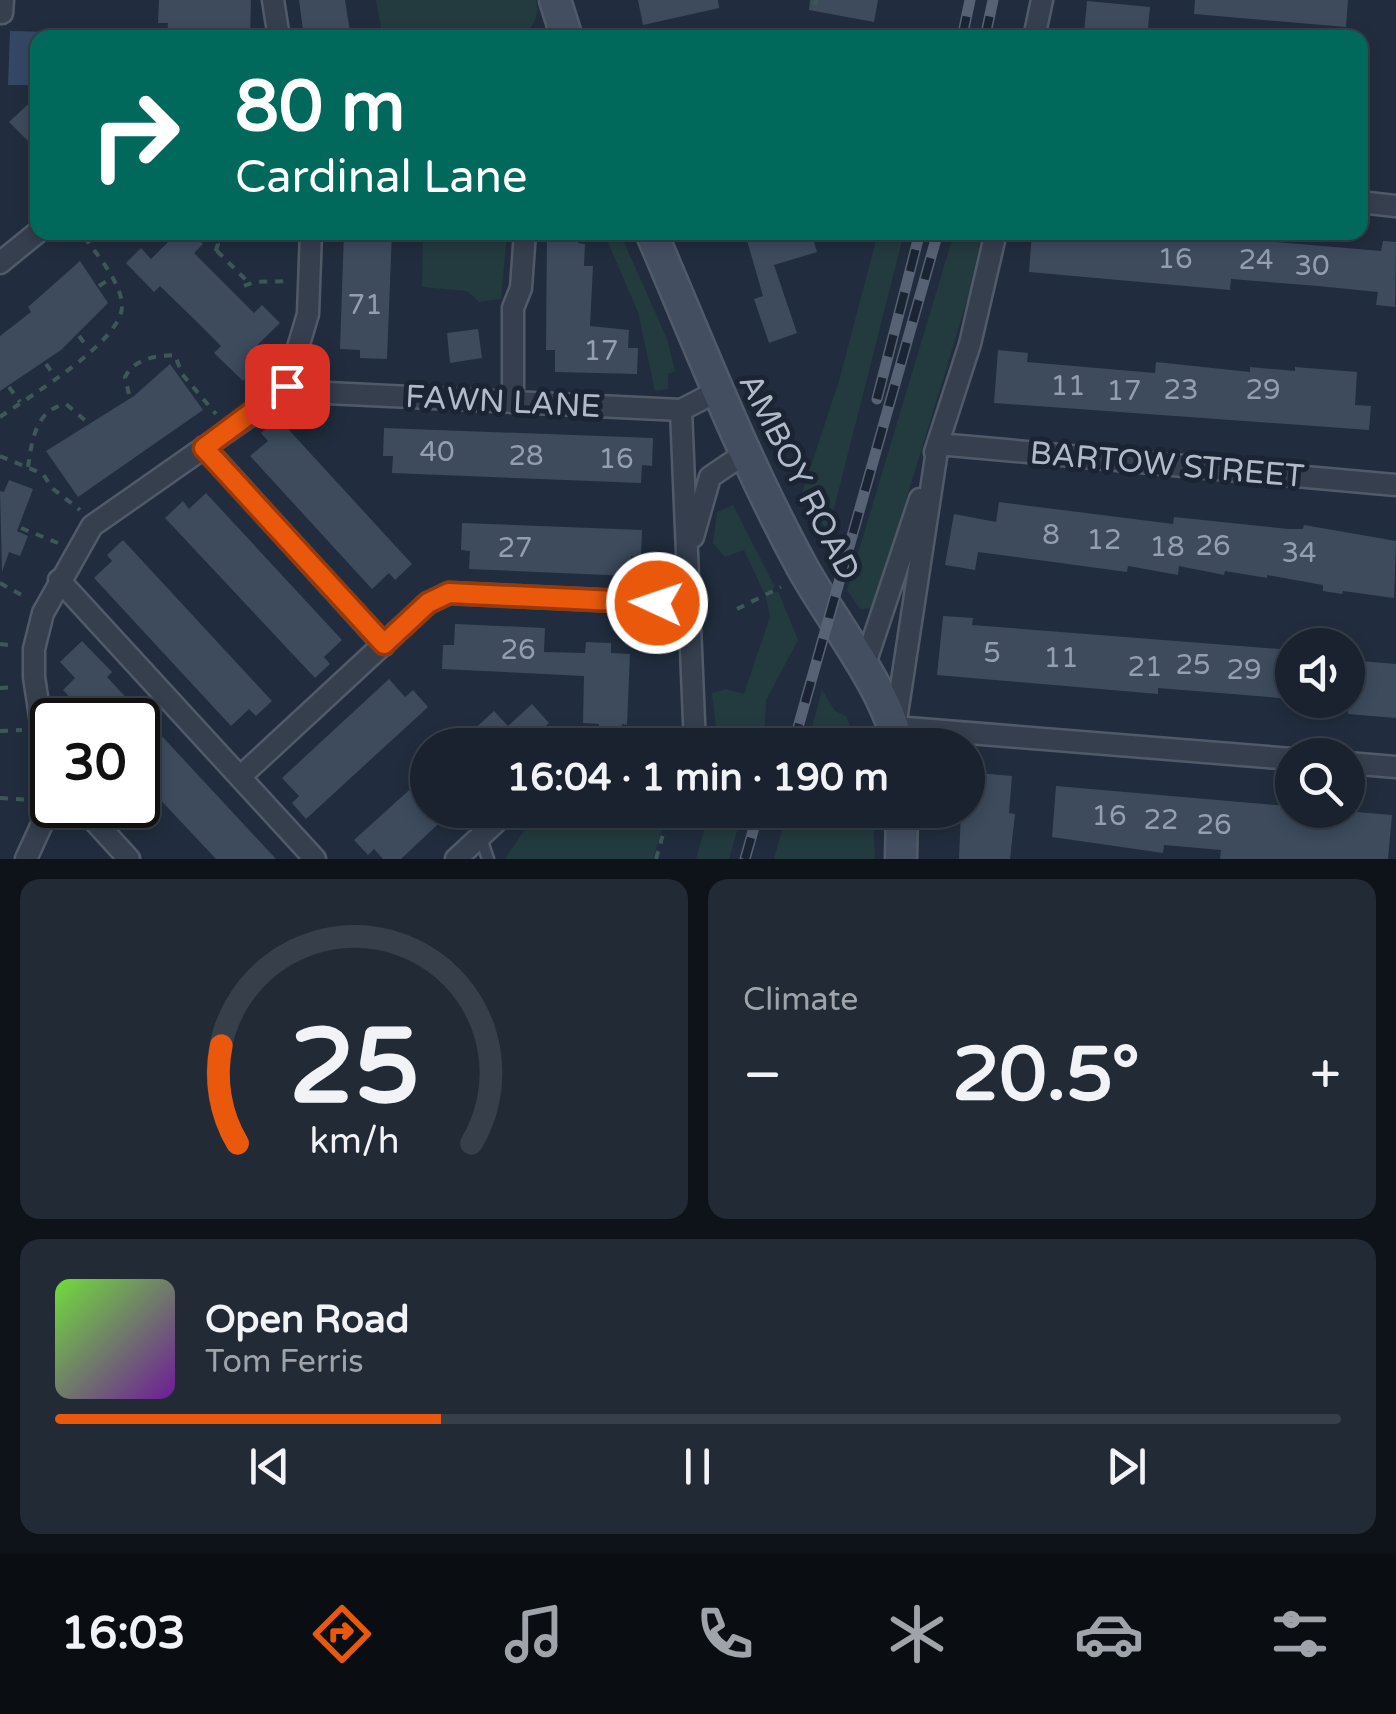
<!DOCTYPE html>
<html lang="en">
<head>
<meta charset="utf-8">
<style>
  :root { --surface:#19222e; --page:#222a36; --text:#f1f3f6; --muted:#9fa4aa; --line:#373f4a; --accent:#ea580c }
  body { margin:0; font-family:"Varela Round",sans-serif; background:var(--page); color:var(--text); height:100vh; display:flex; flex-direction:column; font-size:38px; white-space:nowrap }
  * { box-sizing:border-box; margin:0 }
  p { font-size:32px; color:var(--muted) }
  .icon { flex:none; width:55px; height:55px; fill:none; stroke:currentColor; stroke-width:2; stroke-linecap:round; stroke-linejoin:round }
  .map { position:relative; height:859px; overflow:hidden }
  .sheet { display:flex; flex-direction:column; gap:20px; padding:20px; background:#0e1319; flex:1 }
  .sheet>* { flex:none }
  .hud { position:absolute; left:30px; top:30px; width:1338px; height:210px; border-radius:20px; box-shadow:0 5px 15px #0003,0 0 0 2px var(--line); background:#00695c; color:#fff; overflow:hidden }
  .buttons { position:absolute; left:1275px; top:628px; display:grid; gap:20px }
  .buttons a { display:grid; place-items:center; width:90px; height:90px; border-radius:50%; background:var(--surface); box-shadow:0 5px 15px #0003,0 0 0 2px var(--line); font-size:50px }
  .speed { position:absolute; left:30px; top:698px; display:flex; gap:20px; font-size:50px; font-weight:700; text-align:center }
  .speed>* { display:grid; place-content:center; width:130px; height:130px; border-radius:50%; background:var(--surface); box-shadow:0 5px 15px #0003,0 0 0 2px var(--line); line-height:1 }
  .speed .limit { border:5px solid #111; border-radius:15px; background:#fff; color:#111 }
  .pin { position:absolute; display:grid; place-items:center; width:85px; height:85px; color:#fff; margin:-42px; border-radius:20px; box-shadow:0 5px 15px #0006 }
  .me { position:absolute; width:110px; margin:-55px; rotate:273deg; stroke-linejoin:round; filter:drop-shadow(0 0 8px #0008) }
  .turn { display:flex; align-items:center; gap:35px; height:210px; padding:0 40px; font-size:45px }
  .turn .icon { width:130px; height:130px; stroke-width:2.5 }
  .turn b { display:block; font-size:70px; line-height:85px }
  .big { font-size:75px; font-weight:800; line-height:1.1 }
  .sheet .card { flex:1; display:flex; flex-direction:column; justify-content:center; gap:15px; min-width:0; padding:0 35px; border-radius:20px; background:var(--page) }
  .sheet .dial { align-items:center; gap:0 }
  .dial svg { height:260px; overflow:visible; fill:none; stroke:var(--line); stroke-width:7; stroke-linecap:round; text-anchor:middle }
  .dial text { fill:var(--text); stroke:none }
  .song { display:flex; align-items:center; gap:30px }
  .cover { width:120px; height:120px; border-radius:15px; background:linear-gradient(135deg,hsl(100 70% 55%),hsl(280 70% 35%)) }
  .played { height:10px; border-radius:5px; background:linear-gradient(90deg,var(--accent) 30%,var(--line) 30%) }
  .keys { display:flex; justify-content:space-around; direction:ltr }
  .heat { display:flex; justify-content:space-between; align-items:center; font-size:55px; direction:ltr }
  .sheet .tiles { flex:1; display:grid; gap:20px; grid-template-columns:1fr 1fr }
  .card:last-child { grid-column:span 2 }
  .trip { position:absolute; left:410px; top:728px; width:575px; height:100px; border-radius:50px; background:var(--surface); box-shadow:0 5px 15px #0003,0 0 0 2px var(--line); font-weight:800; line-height:100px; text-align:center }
  .dock { display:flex; height:160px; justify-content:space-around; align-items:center; background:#0a0e12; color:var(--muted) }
  .dock .icon { width:70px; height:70px }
  .dock .active { color:var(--accent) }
  .dock b { font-size:45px; color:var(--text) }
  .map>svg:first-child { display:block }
  .green { fill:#233b3f }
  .water { fill:#344866 }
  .building { fill:#3d4b5d }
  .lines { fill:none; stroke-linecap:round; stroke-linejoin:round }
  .lane-casing { stroke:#515a68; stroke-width:15 }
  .street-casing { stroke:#515a68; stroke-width:25 }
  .secondary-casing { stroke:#515a68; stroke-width:35 }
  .path { stroke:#3e5759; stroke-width:4; stroke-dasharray:8 8; stroke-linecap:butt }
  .lane { stroke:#353f4e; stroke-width:10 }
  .street { stroke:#353f4e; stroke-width:20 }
  .secondary { stroke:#434e61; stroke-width:30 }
  .rail-casing { stroke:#576375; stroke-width:11 }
  .rail { stroke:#1b2432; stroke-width:8; stroke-dasharray:22; stroke-linecap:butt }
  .route-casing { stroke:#983908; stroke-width:25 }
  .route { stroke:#ea580c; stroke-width:18 }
  .labels { text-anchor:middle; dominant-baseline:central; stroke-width:10; stroke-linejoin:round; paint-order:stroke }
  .number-label { font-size:28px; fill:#949eae }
  .street-label { font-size:32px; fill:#b1bac9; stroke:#1b2432 }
</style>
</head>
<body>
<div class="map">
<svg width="1396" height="859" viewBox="0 0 1396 859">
  <rect width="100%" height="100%" fill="#212d3e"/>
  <!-- green -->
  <path class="green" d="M 376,0 L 536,0 C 541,15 532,29 521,37 L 383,38 Z
    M 423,233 L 507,233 L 501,299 L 479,302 L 467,291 L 422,287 Z
    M 604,233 L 620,233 L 667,339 L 675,371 L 668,374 L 668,389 L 655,391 L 638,312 Z
    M 878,233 L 904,233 L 828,532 L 802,493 L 839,381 Z
    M 954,233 L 979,233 L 983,248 L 873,608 L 860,609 L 847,590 Z
    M 733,505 L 775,587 L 764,593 L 744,550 L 725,557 L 713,543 L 717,512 Z
    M 778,591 L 798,640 L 766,700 L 764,745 L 718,745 L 712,693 L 726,689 L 744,694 L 770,617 L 766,597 Z
    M 822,690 L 835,711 L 846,716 L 858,745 L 807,745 Z
    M 538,810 L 663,810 L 665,818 L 653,859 L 505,859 Z
    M 710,810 L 743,810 L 729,859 L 696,859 Z
    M 788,810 L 873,810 L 875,859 L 774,859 Z"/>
  <!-- water -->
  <path class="water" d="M 10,31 L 52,32 L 52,37 L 38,38 L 37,67 L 31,67 L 30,85 L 8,85 Z"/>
  <!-- building -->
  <path class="building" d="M 159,0 L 251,0 L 250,38 L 167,38 L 168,23 L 158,23 Z
    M 299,0 L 345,0 L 351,38 L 304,38 Z
    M 638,0 L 718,0 L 719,8 L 643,25 Z
    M 810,0 L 878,0 L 874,22 L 809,10 Z
    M 1195,0 L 1348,0 L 1346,27 L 1194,14 Z
    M 1087,1 L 1150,7 L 1147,38 L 1084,33 Z
    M 38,95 L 38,151 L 9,122 Z
    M 178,232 L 192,232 L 203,244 L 194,253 L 254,313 L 262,305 L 280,323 L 247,355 L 258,366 L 243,381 L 214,353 L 221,346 L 196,321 L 160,286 L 154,292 L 126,263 L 141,248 L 151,259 Z
    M 344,232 L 392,232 L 387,359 L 360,358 L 360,350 L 340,349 Z
    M 547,232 L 579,232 L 578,243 L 585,244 L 584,266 L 593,266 L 590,326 L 629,330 L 628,348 L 638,348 L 637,374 L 555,372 L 555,350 L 546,350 Z
    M 763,232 L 811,232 L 817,252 L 774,265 L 797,333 L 769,343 L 754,299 L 763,296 L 746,237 Z
    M 1032,232 L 1168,233 L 1381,251 L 1383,241 L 1396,242 L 1395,307 L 1376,305 L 1378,292 L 1318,286 L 1231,279 L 1230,290 L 1029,272 Z
    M 80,261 L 108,303 L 61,350 L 0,391 L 0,336 L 31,312 L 28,307 Z
    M 478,329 L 482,358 L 450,363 L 447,333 Z
    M 998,350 L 1028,353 L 1027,362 L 1155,373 L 1156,362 L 1250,372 L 1250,367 L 1295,371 L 1295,367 L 1357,372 L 1355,405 L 1371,406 L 1369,430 L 994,403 Z
    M 170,364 L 203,410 L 78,497 L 46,451 L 134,396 Z
    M 278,418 L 412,564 L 395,580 L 389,573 L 372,589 L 250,456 L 268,441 L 261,433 Z
    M 384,428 L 653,438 L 652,466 L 642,465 L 641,483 L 392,473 L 393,456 L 383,456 Z
    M 9,480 L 33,489 L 17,531 L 28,536 L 20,556 L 9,552 L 2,572 L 0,491 L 4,492 Z
    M 206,493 L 342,640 L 324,657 L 330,664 L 315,678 L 165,518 L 183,501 L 189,509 Z
    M 999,502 L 1173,524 L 1174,517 L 1288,529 L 1303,529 L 1304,525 L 1396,541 L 1394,598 L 1343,591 L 1342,594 L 1323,591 L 1323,585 L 1267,575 L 1267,578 L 1225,571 L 1224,575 L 1179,566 L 1178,575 L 1128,566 L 1127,572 L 978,552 L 975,570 L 945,565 L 954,514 L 996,522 Z
    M 462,523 L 642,530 L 641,557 L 631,556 L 630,576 L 469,569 L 470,551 L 461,550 Z
    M 123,540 L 272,701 L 256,716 L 249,709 L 231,726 L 94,578 L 112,561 L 107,555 Z
    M 943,616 L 973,618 L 972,625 L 1292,650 L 1292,699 L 1158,688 L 1158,694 L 937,675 Z
    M 455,624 L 545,628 L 544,652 L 585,653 L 586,642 L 611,643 L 611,653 L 630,654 L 627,725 L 622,724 L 621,735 L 599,734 L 599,724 L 583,723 L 584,676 L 442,669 L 443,645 L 454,645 Z
    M 82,641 L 112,672 L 107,677 L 276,859 L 216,859 L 138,776 L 138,720 L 91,720 L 63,690 L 75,678 L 60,662 Z
    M 1348,660 L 1396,664 L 1396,718 L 1348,714 Z
    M 389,679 L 405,697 L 413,690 L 428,707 L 306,819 L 292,803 L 299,796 L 282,778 Z
    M 532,704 L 549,723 L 525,745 L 457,745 L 494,711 L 508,726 Z
    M 968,772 L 1012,776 L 1009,813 L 1015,814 L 1010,859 L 959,859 L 961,810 L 968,810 Z
    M 428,773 L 428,810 L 453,810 L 401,859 L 383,859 L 374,849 L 368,855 L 354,840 Z
    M 1056,786 L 1392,815 L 1388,859 L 1220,859 L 1221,850 L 1164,845 L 1163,853 L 1052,837 Z"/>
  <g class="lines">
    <!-- lane casing -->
    <g class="lane-casing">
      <path id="lane" d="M 480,835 L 488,859"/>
    </g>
    <!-- street casing -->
    <g class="street-casing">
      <path id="street" d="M 273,0 L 279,38
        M 2,13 L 3,0
        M 1034,38 L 1042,0
        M 1360,202 L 1396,206
        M 0,263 L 38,232
        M 285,391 L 681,410 L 716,392
        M 513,402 L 513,308 L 521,288 L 525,232
        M 681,410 L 695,745
        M 938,444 L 895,727 L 1292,759
        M 938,444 L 1396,485
        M 204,447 L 384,645
        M 935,452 L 970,344 L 996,232
        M 693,537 L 710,477 L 747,452
        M 59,580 L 315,859
        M 863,670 L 920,499
        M 1348,763 L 1396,767
        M 240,777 L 428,603 L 449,593 L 687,604
        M 52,796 L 34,677 L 34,649 L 43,613 L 92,526 L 285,391 L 308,314 L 311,232
        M 65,805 L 89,815 L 129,859
        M 26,859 L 52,802
        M 456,859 L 509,810"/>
    </g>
    <!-- secondary casing -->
    <g class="secondary-casing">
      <path id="secondary" d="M 555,0 L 567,38
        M 651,232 C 699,344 743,458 801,565 C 827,614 891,694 897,745
        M 901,859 L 902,810"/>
    </g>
    <!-- path -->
    <path class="path" d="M 815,5 L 816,0
      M 142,232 L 147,246
      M 207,232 L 218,244 L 214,256
      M 217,251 L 249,283
      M 99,286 L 111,278
      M 244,286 L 254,282 L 288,281
      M 79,336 L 88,348
      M 256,355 L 268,364
      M 46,364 L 56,378
      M 9,387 L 20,402
      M 129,394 L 125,377 C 135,358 155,356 175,355 L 182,374 L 216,414
      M 0,417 C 28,397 122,342 122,306 C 122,283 94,250 80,232
      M 0,456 L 43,474 L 52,488 L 80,510
      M 28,467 C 32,441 35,410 66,404 L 87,422
      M 21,528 L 58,543
      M 0,583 L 27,598
      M 737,609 L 781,587
      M 0,644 L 15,646
      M 0,688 L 16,687
      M 0,731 L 22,730
      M 0,798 L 30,800
      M 656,859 L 667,820"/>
    <!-- lane -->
    <use href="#lane" class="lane"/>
    <!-- street -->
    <use href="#street" class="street"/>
    <!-- secondary -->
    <use href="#secondary" class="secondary"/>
    <!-- rail casing -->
    <g class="rail-casing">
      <path id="rail" d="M 962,38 L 970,0
        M 985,38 L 993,0
        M 877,399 L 920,232
        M 793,745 L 938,232
        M 745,859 L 759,810"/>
    </g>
    <!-- rail -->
    <use href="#rail" class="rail"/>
  </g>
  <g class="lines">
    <!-- route casing -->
    <g class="route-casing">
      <path id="route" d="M 287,386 L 204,448 L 384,644 L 428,603 L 449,593 L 657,603"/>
    </g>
    <!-- route -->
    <use href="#route" class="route"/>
  </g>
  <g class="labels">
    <!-- number labels -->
    <g class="number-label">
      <text x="1175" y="259">16</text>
      <text x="1256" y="260">24</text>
      <text x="1312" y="266">30</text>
      <text x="365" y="305">71</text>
      <text x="601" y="351">17</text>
      <text x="1068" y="386">11</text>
      <text x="1181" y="390">23</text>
      <text x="1263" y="390">29</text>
      <text x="1124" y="391">17</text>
      <text x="437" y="452">40</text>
      <text x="526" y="456">28</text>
      <text x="616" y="459">16</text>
      <text x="1051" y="535">8</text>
      <text x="1104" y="540">12</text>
      <text x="1213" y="546">26</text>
      <text x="1167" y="547">18</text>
      <text x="515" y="548">27</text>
      <text x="1299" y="553">34</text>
      <text x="518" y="650">26</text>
      <text x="992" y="653">5</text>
      <text x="1061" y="658">11</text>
      <text x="1193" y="665">25</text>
      <text x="1145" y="667">21</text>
      <text x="1244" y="670">29</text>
      <text x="1109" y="816">16</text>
      <text x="1161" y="820">22</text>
      <text x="1214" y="825">26</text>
    </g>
    <!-- street labels -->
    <g class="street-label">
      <text transform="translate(503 402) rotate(3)">FAWN LANE</text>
      <text transform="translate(1167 465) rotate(5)">BARTOW STREET</text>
      <text transform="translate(799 477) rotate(63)">AMBOY ROAD</text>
    </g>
  </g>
</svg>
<div class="buttons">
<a><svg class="icon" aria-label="sound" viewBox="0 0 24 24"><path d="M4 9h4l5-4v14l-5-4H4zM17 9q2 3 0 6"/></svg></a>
<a><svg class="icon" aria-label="search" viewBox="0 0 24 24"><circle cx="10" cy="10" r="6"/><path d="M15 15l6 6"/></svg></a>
</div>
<div class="speed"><div class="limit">30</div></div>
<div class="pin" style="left:287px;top:386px;background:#d93025"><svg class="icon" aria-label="arrive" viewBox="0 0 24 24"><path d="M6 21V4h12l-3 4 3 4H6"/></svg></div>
<svg class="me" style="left:657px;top:603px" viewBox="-20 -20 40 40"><circle r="17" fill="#ea580c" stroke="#fff" stroke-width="3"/><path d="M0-11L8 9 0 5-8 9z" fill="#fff"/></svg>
<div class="trip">16:04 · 1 min · 190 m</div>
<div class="hud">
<div class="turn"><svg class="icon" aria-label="right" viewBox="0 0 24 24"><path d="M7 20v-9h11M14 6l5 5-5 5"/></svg><div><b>80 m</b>Cardinal Lane</div></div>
</div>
</div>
<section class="sheet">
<div class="tiles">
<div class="card dial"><svg viewBox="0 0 100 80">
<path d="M14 69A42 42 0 1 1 86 69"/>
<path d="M14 69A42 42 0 0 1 9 39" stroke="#ea580c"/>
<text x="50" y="56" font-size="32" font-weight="700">25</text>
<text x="50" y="72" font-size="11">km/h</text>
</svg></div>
<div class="card"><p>Climate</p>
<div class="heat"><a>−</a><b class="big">20.5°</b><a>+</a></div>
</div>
<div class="card">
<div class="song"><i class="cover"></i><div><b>Open Road</b><p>Tom Ferris</p></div></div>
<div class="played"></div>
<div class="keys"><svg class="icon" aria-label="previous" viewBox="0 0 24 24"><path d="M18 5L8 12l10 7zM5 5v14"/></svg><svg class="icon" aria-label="pause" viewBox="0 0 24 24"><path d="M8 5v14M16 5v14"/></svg><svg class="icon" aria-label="next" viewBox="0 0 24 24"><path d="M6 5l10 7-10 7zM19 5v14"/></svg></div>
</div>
</div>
</section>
<nav class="dock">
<b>16:03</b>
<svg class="icon active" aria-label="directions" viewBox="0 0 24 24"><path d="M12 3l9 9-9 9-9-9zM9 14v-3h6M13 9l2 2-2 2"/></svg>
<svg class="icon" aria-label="music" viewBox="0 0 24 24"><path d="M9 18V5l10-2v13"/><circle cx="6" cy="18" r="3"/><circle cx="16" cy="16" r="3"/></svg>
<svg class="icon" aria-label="phone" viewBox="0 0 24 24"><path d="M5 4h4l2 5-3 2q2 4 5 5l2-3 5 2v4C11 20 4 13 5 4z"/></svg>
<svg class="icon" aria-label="climate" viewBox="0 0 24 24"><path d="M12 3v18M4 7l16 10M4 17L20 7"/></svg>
<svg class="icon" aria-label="car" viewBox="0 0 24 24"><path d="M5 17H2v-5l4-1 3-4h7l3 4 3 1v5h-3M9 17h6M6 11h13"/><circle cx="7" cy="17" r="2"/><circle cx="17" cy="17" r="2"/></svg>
<svg class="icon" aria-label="filters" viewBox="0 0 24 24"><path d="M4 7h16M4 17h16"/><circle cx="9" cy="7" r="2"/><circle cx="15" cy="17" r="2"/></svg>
</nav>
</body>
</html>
